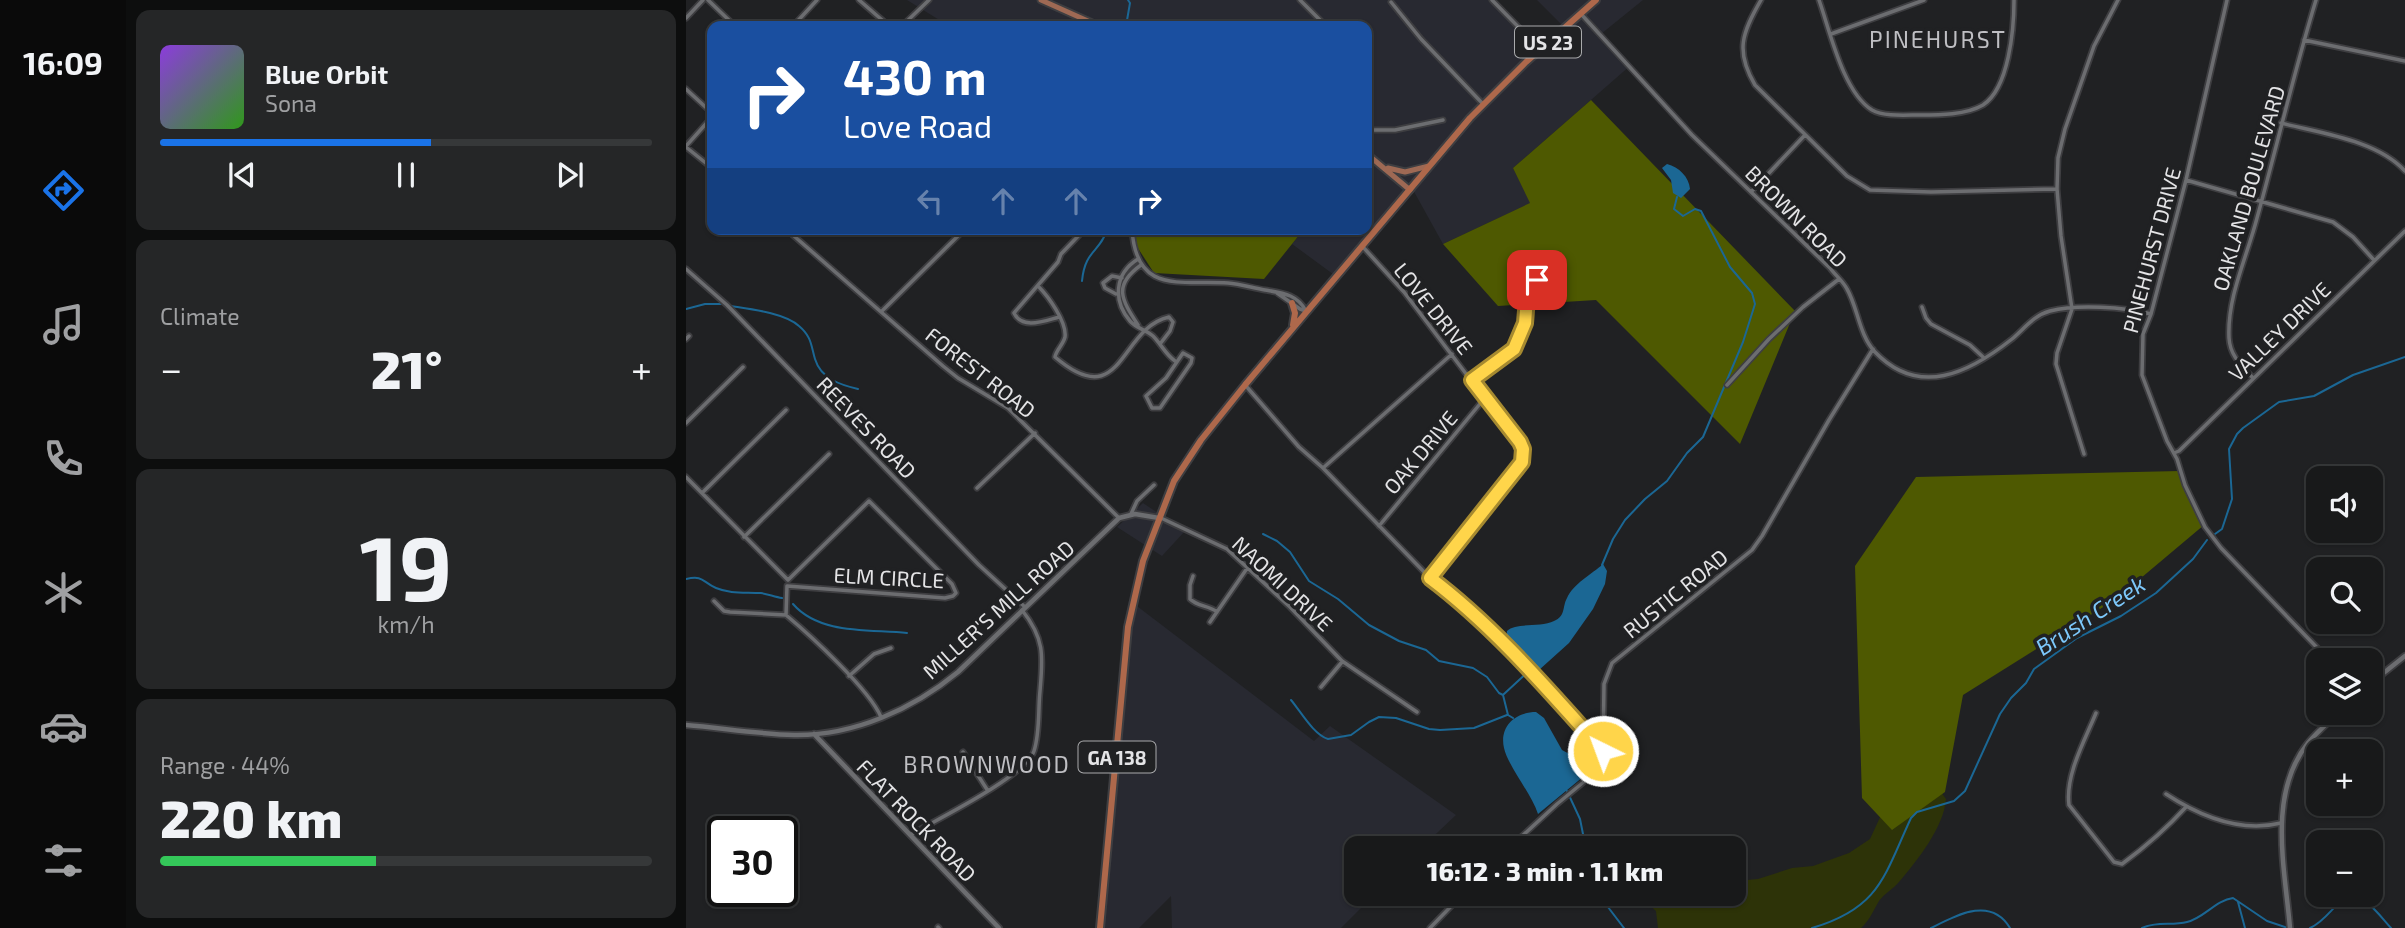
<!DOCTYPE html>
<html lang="en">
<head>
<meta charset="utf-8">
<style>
  :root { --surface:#18191a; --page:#252627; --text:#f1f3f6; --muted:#9fa0a2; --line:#363839; --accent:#1a73e8 }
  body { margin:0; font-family:"Exo 2",sans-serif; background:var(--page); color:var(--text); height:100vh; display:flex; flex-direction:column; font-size:26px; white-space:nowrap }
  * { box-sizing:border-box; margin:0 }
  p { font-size:23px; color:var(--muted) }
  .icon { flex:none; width:38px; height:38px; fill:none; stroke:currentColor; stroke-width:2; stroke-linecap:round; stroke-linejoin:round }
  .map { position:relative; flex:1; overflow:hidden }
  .details { display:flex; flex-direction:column; gap:10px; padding:10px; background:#0d0e0e; width:560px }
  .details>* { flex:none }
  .hud { position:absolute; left:21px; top:21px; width:665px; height:214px; border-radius:14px; box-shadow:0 2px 5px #0004,0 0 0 2px var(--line); background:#1a4fa0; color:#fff; overflow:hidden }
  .controls { position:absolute; left:1620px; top:466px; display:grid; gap:14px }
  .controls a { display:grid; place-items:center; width:77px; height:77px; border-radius:14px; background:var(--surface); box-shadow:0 2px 5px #0004,0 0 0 2px var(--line); font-size:35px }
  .speed { position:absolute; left:21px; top:816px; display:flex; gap:14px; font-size:35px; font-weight:700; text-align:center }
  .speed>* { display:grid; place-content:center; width:91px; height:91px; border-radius:50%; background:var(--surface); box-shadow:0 2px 5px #0004,0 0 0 2px var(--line); line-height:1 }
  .speed .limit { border:4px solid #111; border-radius:10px; background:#fff; color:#111 }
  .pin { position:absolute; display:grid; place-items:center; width:60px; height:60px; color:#fff; margin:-30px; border-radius:14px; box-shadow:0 4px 10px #0006 }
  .me { position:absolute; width:77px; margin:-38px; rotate:318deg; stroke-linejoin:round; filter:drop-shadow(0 0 5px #0008) }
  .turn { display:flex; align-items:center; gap:24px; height:147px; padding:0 21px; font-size:32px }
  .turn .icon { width:91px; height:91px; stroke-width:2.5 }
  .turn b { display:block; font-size:49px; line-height:60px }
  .lanes { display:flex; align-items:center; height:66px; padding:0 21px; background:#0003; justify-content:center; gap:35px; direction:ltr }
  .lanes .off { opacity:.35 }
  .big { font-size:52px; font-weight:800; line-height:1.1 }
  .details .tile { flex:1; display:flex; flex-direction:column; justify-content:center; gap:10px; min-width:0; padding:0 24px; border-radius:14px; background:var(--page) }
  .details .dial { align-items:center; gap:0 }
  .dial b { font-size:91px; line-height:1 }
  .song { display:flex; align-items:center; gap:21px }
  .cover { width:84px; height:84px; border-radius:10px; background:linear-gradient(135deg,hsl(270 70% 55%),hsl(110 70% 35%)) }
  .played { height:7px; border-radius:4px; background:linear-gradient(90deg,var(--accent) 55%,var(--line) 55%) }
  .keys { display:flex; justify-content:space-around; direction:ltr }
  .heat { display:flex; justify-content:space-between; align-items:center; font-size:38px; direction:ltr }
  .charge { height:10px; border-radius:5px; background:linear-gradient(90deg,#34c759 44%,var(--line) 0) }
  .trip { position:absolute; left:658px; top:836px; width:402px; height:70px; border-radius:14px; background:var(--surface); box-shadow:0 2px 5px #0004,0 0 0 2px var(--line); font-weight:800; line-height:70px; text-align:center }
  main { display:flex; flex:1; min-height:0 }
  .dock { display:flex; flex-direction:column; width:126px; justify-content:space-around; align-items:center; background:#0a0a0a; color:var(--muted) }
  .dock .icon { width:49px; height:49px }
  .dock .on { color:var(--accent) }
  .dock b { font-size:32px; color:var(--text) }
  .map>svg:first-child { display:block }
  .built { fill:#282931 }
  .green { fill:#2d3308 }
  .forest { fill:#4e5901 }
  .water { fill:#1b6794 }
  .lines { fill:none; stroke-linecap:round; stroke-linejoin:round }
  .stream { stroke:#1b6794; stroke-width:2 }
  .minor-casing { stroke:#3e3e41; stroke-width:7 }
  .tertiary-casing { stroke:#3e3e41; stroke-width:8 }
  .primary-casing { stroke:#3e3e41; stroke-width:9 }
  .trunk-casing { stroke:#3e3e41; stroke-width:10 }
  .minor { stroke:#6c6d70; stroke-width:3.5 }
  .tertiary { stroke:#6c6d70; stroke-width:4.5 }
  .primary { stroke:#9e6954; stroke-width:5 }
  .trunk { stroke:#ae684b; stroke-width:6 }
  .route-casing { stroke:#a68a30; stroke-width:18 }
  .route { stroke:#ffd54a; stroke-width:12 }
  .labels { text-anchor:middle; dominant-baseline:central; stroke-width:7; stroke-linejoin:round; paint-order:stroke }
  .shield { fill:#202123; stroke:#a9aaac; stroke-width:2 }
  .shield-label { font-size:19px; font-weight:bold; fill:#e4e4e6 }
  .street-label { font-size:21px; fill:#e4e4e6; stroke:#202123 }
  .neighbourhood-label { font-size:23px; letter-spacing:2px; fill:#bfbfc3; stroke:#202123 }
  .water-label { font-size:23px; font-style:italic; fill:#7dc8fb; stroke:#202123 }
</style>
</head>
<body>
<main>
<nav class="dock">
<b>16:09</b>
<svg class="icon on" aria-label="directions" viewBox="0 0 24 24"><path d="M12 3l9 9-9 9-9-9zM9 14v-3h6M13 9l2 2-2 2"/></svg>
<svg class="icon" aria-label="music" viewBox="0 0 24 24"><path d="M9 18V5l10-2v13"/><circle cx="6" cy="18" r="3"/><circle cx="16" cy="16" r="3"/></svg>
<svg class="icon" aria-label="phone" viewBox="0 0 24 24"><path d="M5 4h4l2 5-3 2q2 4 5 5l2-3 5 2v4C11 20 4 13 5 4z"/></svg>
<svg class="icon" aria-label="climate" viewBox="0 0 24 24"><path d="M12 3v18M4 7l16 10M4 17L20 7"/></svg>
<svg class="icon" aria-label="car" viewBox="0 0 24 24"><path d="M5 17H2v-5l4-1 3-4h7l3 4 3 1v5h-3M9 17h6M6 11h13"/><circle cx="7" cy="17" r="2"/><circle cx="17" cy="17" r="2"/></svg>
<svg class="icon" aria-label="filters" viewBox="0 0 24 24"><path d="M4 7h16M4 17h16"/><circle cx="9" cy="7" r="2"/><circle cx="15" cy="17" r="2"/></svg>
</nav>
<section class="details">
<div class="tile">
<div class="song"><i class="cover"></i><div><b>Blue Orbit</b><p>Sona</p></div></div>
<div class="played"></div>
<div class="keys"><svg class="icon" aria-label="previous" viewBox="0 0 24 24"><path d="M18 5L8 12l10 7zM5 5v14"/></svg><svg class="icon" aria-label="pause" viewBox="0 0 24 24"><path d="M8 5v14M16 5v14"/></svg><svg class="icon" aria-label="next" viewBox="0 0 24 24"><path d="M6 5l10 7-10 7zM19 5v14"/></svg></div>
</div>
<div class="tile"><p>Climate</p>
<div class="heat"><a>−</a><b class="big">21°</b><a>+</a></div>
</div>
<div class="tile dial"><b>19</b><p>km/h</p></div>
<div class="tile"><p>Range · 44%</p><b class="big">220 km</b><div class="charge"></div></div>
</section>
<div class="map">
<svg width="1719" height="928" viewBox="0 0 1719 928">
  <rect width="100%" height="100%" fill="#202123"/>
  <!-- built -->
  <path class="built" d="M 221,0 L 805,0 L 855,48 L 877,26 L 851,0 L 957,0 L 915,34 L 945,65 L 827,168 L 845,203 L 757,244 L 726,188 L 651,277 L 606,244 L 618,229 L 681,229 L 681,26 L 263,26 Z
    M 457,503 L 499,531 L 476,556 L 431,527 Z
    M 443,600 L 628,741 L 644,726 L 770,815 L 734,849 L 670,849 L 670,894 L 689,894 L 655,928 L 486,928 L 485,896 L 453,928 L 418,928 Z"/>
  <!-- green -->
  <path class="green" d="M 1255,792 L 1260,799 C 1258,827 1231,861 1213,882 C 1207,889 1198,894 1193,901 C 1187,911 1184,920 1175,928 L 972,928 L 970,911 L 951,894 L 1048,894 L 1048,869 L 1052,876 L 1061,880 L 1072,879 L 1106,868 L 1127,866 L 1163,853 L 1184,839 L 1196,813 Z
    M 1005,840 L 1038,843 L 1045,849 L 968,849 L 983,842 Z"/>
  <!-- forest -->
  <path class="forest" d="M 905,100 L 1109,311 L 1054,444 L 910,300 L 812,306 L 757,244 L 844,203 L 827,168 Z
    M 449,229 L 618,229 L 578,279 L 468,273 L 446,239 Z
    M 1494,471 L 1518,525 L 1430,599 L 1277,695 L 1259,792 L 1206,830 L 1176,798 L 1169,566 L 1230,477 Z"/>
  <!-- water -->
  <path class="water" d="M 981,164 C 993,167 1003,177 1004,189 L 995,198 L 987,193 L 985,180 L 976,168 Z
    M 917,564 L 921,571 L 919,584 L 907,609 L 883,643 L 853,670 L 849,671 L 820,641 L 821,631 C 830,622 855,628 868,621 C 880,616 876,607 881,598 C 887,584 906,574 917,564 Z
    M 850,712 L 858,718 L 876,750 C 888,758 900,754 909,767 L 852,814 C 845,793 822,766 818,748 C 813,726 830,712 850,712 Z"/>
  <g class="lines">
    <!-- stream -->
    <path class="stream" d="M 440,26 L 444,3 L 442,0
      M 396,281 C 399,249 415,252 421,229
      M 45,306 C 64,309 99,313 113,326 C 126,337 125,346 129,359 C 135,379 155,385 172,389
      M 0,309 L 19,304 L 35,304
      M 577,534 L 591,541 L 604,552 L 623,581 L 652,599 L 683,625 L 713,641 L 740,650 L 753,661 L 787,668 L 801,677 L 813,693 L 817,695 L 822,715 L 827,718
      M 1529,534 L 1536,529 L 1546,499 L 1543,449 L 1551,434 L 1557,428 L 1593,402 L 1628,396 L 1667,375 L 1719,357
      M 916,565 L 927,539 L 939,520 L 959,499 L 981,481 L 1001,453 L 1017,437 L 1057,342 L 1069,304 L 1066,293 L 1044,267 L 1015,211 L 1009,209 L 997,216 L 988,209 L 991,197
      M 0,579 C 18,575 16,582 30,588 C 44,594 59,592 75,593 C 82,594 89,597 96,598
      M 107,604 C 134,635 184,629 221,633
      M 818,694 L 845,669
      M 605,700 C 615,712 628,735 642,739 L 665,735 L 683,722 L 693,717 L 710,718 L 743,729 L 754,730 L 788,728 L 821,715
      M 881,791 L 894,819 L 900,849
      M 912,894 L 938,928
      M 1552,902 L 1559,928
      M 1126,928 C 1194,908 1198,876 1225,818 L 1231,812 L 1268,801 L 1279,791 L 1314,714 L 1325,698 L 1340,683 L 1348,669 L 1391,638 L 1435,616 L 1470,593 L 1507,559 L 1521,540
      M 1245,928 C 1271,915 1305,896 1324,928
      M 1456,928 C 1471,921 1486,926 1501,922 C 1518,918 1530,900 1547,898 L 1581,921 L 1602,928
      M 1624,928 C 1640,921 1647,905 1662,896 C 1685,900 1691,913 1705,928"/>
    <!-- minor casing -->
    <g class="minor-casing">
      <path id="minor" d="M 22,0 L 49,26
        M 173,0 L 203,26
        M 614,0 L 640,26
        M 806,0 L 854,49
        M 1075,0 C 1056,33 1049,51 1069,85 L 1161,176 L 1184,190 L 1245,192 L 1370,189
        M 1133,0 C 1144,31 1157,92 1186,110 C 1198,117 1220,115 1234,115 C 1253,115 1280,115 1297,105 C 1323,88 1328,29 1328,0
        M 1541,0 L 1500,180 L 1465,314 L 1457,334 L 1456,375 L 1481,441 L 1491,459 L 1499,485 L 1519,527 L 1535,548 L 1643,660
        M 705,2 L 735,39 L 797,104
        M 895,14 L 1006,135 L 1144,268 C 1149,275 1157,281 1161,289 C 1172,308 1173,335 1189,352 C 1233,398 1283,373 1326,339 C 1338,329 1348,315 1364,311 C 1391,304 1438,307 1465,314
        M 0,18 L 17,0
        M 107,26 L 131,0
        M 216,26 L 243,0
        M 1145,34 L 1238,0
        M 1618,40 L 1719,61
        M 0,89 L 26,113
        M 1595,123 C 1634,133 1691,140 1719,171
        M 681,130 L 709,130 L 757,120
        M 0,146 L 26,117
        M 0,147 L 26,168
        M 1500,180 L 1647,222 L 1667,237 L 1687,259
        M 1065,192 L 1119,135
        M 100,229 L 257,366 L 272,378 L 322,408 L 433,518
        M 446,229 C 450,295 494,280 542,283 C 554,284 567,288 579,290 C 596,293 611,294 620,311
        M 677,247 L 718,292 L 837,449 L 836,462 L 829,472 L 744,578
        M 452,259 C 428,274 427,301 444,321 C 450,328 460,330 467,336 C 475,344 480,355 489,361
        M 0,269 L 41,305 L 293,565 L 339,607
        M 352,286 C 362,296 381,322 379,337 C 377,345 370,350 369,357 C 437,415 433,328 483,317 L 487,322 L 484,331 L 474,344
        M 591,293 L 614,309 L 620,311
        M 430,294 L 419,288 L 417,283 L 426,276 L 436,278
        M 1236,307 L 1240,318 L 1245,324 L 1284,345 L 1297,357
        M 196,311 L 279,229
        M 373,317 C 358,321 336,330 328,313 L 372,262 L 375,254 L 399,229
        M 452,325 C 435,299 427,285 455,265
        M 0,339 L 3,336
        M 497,353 L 506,358 L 505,363 L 474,408 L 466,408 L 460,396 L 480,378 Z
        M 1567,378 C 1556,366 1544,356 1543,338 C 1541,297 1561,257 1571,218 C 1591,146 1608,72 1630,0
        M 786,380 L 828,349 L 839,323 L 841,298 L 851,280
        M 1041,385 L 1083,339 L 1117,307 L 1153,279
        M 560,386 L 613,447 L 637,468 L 744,578 L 767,595 L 833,660 L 917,750
        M 0,423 L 57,367
        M 1488,453 L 1493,451 L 1719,231
        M 1398,454 L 1370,364 L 1371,353 L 1386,309 L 1375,236 L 1371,189 L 1372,158 L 1379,129 L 1408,46 L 1432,0
        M 637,468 L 766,354
        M 0,477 L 102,580
        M 291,488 L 349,433
        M 16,493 L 100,410
        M 445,514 L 451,501 L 468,485
        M 475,518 L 541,549 L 604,607 L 656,661 L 731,712
        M 693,526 L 798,399
        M 58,537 L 143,454
        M 507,576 L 504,585 L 504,599 C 512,607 523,605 531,612
        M 101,586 L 259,598 L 267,596 L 270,593 L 266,584 L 183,501 L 102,580
        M 101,586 L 100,615 C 125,636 183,689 195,717
        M 28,601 L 38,611 L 44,612 L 100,615
        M 524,622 L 562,567
        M 163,676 L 188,654 L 205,648
        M 635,687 L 656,662
        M 1410,713 C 1399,740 1379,775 1383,805 L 1428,862 L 1436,864 C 1459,847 1480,829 1500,807
        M 277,752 L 302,791
        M 1480,794 C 1515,817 1554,833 1595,823
        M 224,835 C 250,820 340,776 348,751 C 354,733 352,710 354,691 C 357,656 359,639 336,610
        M 822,849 L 871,804 L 911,771 L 917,751 L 918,684 L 926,663 L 1066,550 L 1076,536 L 1143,420 L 1187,349
        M 252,927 L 253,928
        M 744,928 L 777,894"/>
    </g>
    <!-- tertiary casing -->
    <g class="tertiary-casing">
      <path id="tertiary" d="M 1685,683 L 1719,656
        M 0,725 C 36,728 72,734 108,735 C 168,736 227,709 272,672 L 433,518 L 449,514 L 473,518
        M 128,734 L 313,928
        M 1604,928 C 1599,869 1581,794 1622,743 C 1631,732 1643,722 1653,712"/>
    </g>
    <!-- primary casing -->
    <g class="primary-casing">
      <path id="primary" d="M 355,0 L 413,26
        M 681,154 L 724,190
        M 702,168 L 719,172 L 743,166"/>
    </g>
    <!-- trunk casing -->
    <g class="trunk-casing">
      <path id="trunk" d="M 606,303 L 609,313 L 607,325
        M 414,928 L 442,627 L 457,561 L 488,481 L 515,440 L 559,385 L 784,118 L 840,62 L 910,0"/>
    </g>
    <!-- minor -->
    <use href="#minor" class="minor"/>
    <!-- tertiary -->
    <use href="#tertiary" class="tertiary"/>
    <!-- primary -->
    <use href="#primary" class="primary"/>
    <!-- trunk -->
    <use href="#trunk" class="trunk"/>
  </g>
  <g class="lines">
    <!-- route casing -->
    <g class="route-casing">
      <path id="route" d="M 851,280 L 841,298 L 839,323 L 828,349 L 786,380 L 834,442 L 837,449 L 836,462 L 744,578 C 808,626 864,692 917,751"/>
    </g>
    <!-- route -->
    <use href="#route" class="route"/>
  </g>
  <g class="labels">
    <!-- shield labels -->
    <g class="shield">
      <rect x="829" y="26.5" width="66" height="31" rx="5"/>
      <rect x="392.5" y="741.5" width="77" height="31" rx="5"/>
    </g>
    <g class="shield-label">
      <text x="862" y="42">US 23</text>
      <text x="431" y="757">GA 138</text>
    </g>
    <!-- street labels -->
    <g class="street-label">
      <text transform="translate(1562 188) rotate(-74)">OAKLAND BOULEVARD</text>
      <text transform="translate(1111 216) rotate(45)">BROWN ROAD</text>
      <text transform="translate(1465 250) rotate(-75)">PINEHURST DRIVE</text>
      <text transform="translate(748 308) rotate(51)">LOVE DRIVE</text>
      <text transform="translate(1593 331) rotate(-44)">VALLEY DRIVE</text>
      <text transform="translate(295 372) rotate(38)">FOREST ROAD</text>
      <text transform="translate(181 427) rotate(46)">REEVES ROAD</text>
      <text transform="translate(734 452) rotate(-50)">OAK DRIVE</text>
      <text transform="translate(203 577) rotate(3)">ELM CIRCLE</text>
      <text transform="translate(597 583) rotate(43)">NAOMI DRIVE</text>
      <text transform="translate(989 593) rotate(-39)">RUSTIC ROAD</text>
      <text transform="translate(312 609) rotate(-42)">MILLER'S MILL ROAD</text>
      <text transform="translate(231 820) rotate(46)">FLAT ROCK ROAD</text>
    </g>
    <!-- neighbourhood labels -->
    <g class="neighbourhood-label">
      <text x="1252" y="39">PINEHURST</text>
      <text x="301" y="764">BROWNWOOD</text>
    </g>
    <!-- water labels -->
    <g class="water-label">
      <text transform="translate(1404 615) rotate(-33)">Brush Creek</text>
    </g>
  </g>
</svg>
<div class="controls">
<a><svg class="icon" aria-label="sound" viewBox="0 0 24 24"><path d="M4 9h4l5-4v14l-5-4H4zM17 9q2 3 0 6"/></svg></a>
<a><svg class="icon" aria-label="search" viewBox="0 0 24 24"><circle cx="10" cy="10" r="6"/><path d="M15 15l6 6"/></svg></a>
<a><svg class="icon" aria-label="layers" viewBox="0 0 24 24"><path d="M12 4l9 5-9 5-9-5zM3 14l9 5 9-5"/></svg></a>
<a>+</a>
<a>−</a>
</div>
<div class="speed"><div class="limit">30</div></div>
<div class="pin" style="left:851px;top:280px;background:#d93025"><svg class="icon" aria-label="arrive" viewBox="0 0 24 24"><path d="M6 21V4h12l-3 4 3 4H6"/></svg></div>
<svg class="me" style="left:917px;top:751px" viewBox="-20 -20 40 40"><circle r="17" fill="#ffd54a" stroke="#fff" stroke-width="3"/><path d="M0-11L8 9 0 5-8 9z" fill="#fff"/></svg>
<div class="trip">16:12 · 3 min · 1.1 km</div>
<div class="hud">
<div class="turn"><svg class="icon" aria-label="right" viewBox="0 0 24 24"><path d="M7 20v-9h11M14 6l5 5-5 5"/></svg><div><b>430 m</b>Love Road</div></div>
<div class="lanes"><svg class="icon off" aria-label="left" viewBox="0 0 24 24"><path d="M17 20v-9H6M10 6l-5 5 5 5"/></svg><svg class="icon off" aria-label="ahead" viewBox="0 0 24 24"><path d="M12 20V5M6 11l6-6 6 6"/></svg><svg class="icon off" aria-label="ahead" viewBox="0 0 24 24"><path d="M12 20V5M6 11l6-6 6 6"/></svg><svg class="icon" aria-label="right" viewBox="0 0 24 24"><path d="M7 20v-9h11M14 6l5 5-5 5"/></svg></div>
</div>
</div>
</main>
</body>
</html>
